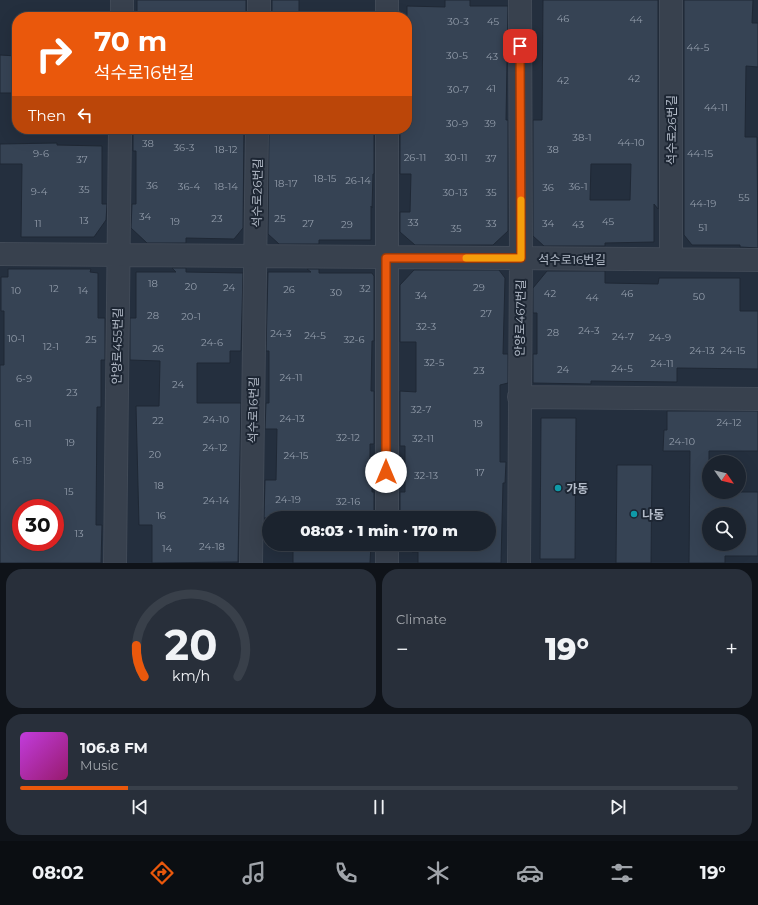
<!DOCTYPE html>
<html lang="en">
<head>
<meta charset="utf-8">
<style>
  :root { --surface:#1b232e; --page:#282f3a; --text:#f1f3f6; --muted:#a0a4aa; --line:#39404a; --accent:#ea580c }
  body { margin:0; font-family:Montserrat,"Noto Sans KR",sans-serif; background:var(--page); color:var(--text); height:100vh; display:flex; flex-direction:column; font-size:15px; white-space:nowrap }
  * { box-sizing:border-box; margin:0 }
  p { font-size:13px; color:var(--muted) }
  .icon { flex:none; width:22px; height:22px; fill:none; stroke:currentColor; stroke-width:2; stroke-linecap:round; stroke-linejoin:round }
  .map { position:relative; height:563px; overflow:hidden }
  .side { display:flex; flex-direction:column; gap:6px; padding:6px; background:#0f1319; flex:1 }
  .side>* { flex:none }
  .top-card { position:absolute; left:12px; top:12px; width:400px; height:122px; border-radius:16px; box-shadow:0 4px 16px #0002,0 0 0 1px var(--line); background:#ea580c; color:#fff; overflow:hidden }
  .needle { width:26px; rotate:124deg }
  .controls { position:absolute; left:702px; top:455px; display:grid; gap:8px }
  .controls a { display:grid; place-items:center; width:44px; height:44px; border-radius:50%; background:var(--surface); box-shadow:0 4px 16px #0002,0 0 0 1px var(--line); font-size:20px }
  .speed { position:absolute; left:12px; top:499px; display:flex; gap:8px; font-size:20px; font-weight:700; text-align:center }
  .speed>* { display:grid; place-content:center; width:52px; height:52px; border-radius:50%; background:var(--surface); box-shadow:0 4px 16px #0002,0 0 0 1px var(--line); line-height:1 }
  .speed .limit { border:6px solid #d22; background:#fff; color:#111 }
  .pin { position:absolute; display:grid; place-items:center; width:34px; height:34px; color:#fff; margin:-17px; border-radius:8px; box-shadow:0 2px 6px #0006 }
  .me { position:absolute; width:44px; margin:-22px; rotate:0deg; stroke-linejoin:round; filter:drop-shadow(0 0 3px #0008) }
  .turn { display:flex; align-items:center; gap:14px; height:84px; padding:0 16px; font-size:18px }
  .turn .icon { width:52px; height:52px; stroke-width:2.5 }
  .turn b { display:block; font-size:28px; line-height:34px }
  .then { display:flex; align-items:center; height:38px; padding:0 16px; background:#0003; gap:8px; font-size:15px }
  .big { font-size:30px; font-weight:800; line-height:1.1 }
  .side .tile { flex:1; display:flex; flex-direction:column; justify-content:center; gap:6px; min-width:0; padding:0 14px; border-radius:16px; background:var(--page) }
  .side .dial { align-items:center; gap:0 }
  .dial svg { height:104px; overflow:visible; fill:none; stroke:var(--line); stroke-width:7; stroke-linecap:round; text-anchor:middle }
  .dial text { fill:var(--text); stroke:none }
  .song { display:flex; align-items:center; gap:12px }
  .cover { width:48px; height:48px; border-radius:6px; background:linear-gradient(135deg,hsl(290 70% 55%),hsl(320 70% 35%)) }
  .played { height:4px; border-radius:2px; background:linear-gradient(90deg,var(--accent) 15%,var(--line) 15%) }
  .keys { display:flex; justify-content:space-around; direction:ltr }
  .heat { display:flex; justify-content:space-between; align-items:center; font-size:22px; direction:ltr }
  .side .tiles { flex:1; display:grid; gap:6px; grid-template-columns:1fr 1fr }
  .tile:last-child { grid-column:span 2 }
  .trip { position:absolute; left:262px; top:511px; width:234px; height:40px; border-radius:20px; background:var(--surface); box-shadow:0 4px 16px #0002,0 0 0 1px var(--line); font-weight:800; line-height:40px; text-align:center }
  .tabs { display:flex; height:64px; justify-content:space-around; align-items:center; background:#0b0e12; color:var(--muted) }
  .tabs .icon { width:28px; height:28px }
  .tabs .selected { color:var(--accent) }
  .tabs b { font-size:18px; color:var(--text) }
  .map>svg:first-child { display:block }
  .building { fill:#364354; stroke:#1f2835; fill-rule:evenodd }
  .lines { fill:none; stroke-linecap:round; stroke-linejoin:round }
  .minor-casing { stroke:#414a57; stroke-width:24 }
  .minor { stroke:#38414e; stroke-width:22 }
  .route-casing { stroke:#983908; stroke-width:10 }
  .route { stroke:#ea580c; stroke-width:7 }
  .slow { stroke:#f59e0b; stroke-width:7 }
  .culture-dot { fill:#0f9aa8; stroke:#1d2633; stroke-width:1.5 }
  .labels { text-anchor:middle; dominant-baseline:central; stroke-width:4; stroke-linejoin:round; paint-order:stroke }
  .number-label { font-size:10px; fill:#929caa }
  .street-label { font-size:12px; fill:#b4bcc9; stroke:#1d2633 }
  .poi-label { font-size:12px; font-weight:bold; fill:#b4bcc9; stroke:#1d2633; text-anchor:start }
</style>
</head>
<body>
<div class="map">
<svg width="758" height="563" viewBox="0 0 758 563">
  <rect width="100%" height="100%" fill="#242f3e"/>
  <!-- building -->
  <path class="building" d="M 137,0 L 246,0 L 246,17 L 137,17 Z
    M 272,0 L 299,0 L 299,17 L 272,17 Z
    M 445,0 L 470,0 L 470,6 L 508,6 L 506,120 L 508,120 L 508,231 L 493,245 L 415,245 L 400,232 L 400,212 L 410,212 L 411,174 L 400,174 L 400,129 L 407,129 L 407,6 L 445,7 Z
    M 543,0 L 658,0 L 658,209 L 654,204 L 654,242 L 605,243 L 605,246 L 544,246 L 533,236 L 533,120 L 542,120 ZM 591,164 L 631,164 L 630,200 L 590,200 Z
    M 684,0 L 753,0 L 752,23 L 758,23 L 758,67 L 746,66 L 745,137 L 757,137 L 758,248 L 740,247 L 740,245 L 692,245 L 684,235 Z
    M 0,55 L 17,56 L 17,93 L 0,93 Z
    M 133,129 L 244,129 L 243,228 L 234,239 L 186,238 L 186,243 L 147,243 L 131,228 L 132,204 L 136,204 L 136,151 L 133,151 Z
    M 269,129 L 374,129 L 374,174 L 373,174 L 372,208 L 371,206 L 371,240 L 319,240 L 319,244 L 279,244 L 268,234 Z
    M 57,143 L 57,145 L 102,146 L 102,204 L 107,204 L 106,220 L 94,237 L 21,237 L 22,164 L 0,164 L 0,144 Z
    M 172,268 L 186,268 L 186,272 L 243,273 L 241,351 L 230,351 L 230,363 L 197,363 L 197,403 L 241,403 L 238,562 L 152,563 L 152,525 L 139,525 L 136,406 L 159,406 L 160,361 L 130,360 L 130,318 L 136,318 L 136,272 L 176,272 Z
    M 8,269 L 91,269 L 90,272 L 98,273 L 98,318 L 105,318 L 105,360 L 101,360 L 101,407 L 97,407 L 96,525 L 102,525 L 101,563 L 0,563 L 0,365 L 4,365 L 4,311 L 1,311 L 1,277 L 8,277 ZM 21,508 L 55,508 L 55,542 L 21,542 Z
    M 307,269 L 319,269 L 319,273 L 372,273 L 374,276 L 374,341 L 372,341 L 371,391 L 374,391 L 374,444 L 370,444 L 370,484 L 372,484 L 372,492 L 374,492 L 374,518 L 264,518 L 265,480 L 276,480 L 277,429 L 265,429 L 266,403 L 269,403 L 269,351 L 266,351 L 268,272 L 311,272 Z
    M 414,270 L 499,270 L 505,278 L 503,354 L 508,354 L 508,383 L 500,385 L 500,462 L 506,462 L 505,483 L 503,483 L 501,563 L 418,563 L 418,552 L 412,552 L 413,544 L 489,544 L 489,518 L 400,518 L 400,492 L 405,492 L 405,446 L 400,446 L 400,391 L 416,392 L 416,342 L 400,342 L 400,285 Z
    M 547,271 L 605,271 L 605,283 L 658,284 L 659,278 L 740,278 L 740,311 L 758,311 L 758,369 L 677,368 L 677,382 L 591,381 L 591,384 L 533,383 L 533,354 L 537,354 L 537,313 L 533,313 L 533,288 Z
    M 667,411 L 758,411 L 758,451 L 709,451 L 709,492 L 758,492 L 758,556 L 725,556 L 725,563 L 689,563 L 690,451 L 663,451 L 664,430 L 667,430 ZM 709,514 L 739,514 L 739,544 L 709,544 Z
    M 541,418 L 576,418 L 575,559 L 540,559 Z
    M 617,465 L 652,465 L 651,563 L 616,563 Z
    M 293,544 L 371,544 L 370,563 L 293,563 Z"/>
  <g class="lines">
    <!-- minor casing -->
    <g class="minor-casing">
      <path id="minor" d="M 122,17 L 122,0
        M 259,17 L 259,0
        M 387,17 L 387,0
        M 387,129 L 387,518
        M 0,254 L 758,260
        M 671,259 L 671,0
        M 519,397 L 758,399
        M 387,544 L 387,563
        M 115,563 L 120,129
        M 251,563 L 257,129
        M 519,563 L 521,258 L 520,0"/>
    </g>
    <!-- minor -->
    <use href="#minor" class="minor"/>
  </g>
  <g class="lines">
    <!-- route casing -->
    <g class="route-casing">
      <path id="route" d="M 386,472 L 386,258 L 521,258 L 520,46"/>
    </g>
    <!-- route -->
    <use href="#route" class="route"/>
    <!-- slow -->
    <path class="slow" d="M 466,258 L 521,258 L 521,200"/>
  </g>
  <!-- markers -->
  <g class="culture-dot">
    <circle cx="558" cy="488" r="4"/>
    <circle cx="634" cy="514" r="4"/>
  </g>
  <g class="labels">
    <!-- number labels -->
    <g class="number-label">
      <text x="563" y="18">46</text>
      <text x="636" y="19">44</text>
      <text x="458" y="21">30-3</text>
      <text x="493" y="21">45</text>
      <text x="698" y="47">44-5</text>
      <text x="457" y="55">30-5</text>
      <text x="492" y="56">43</text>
      <text x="634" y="78">42</text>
      <text x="563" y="80">42</text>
      <text x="491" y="88">41</text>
      <text x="458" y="89">30-7</text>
      <text x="716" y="107">44-11</text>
      <text x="457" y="123">30-9</text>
      <text x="490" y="123">39</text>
      <text x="582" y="137">38-1</text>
      <text x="631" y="142">44-10</text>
      <text x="148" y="143">38</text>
      <text x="184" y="147">36-3</text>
      <text x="226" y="149">18-12</text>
      <text x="553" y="149">38</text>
      <text x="41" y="153">9-6</text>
      <text x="700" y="153">44-15</text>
      <text x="415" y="157">26-11</text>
      <text x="456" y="157">30-11</text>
      <text x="491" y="158">37</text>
      <text x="82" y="159">37</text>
      <text x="325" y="178">18-15</text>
      <text x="358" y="180">26-14</text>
      <text x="286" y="183">18-17</text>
      <text x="152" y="185">36</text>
      <text x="189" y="186">36-4</text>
      <text x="226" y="186">18-14</text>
      <text x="578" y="186">36-1</text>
      <text x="548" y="187">36</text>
      <text x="84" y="189">35</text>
      <text x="39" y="191">9-4</text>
      <text x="455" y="192">30-13</text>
      <text x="491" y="192">35</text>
      <text x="744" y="197">55</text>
      <text x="703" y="203">44-19</text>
      <text x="145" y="216">34</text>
      <text x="217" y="218">23</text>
      <text x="280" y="218">25</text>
      <text x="84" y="220">13</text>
      <text x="175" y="221">19</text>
      <text x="608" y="221">45</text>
      <text x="413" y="222">33</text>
      <text x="38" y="223">11</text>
      <text x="308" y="223">27</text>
      <text x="491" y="223">33</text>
      <text x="548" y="223">34</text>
      <text x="347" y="224">29</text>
      <text x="578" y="224">43</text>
      <text x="703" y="227">51</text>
      <text x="456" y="228">35</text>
      <text x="153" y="283">18</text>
      <text x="191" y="286">20</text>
      <text x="229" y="287">24</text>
      <text x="479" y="287">29</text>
      <text x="54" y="288">12</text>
      <text x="365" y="288">32</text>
      <text x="289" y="289">26</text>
      <text x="16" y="290">10</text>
      <text x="83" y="290">14</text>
      <text x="336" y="292">30</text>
      <text x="550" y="293">42</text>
      <text x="627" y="293">46</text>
      <text x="421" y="295">34</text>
      <text x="699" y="296">50</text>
      <text x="592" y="297">44</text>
      <text x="486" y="313">27</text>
      <text x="153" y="315">28</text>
      <text x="191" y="316">20-1</text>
      <text x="426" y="326">32-3</text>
      <text x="589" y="330">24-3</text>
      <text x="553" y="332">28</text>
      <text x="281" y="333">24-3</text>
      <text x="315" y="335">24-5</text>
      <text x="623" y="336">24-7</text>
      <text x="660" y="337">24-9</text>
      <text x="16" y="338">10-1</text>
      <text x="91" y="339">25</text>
      <text x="354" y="339">32-6</text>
      <text x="212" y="342">24-6</text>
      <text x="51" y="346">12-1</text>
      <text x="158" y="348">26</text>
      <text x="702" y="350">24-13</text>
      <text x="733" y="350">24-15</text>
      <text x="434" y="362">32-5</text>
      <text x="662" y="363">24-11</text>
      <text x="622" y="368">24-5</text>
      <text x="563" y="369">24</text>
      <text x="479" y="370">23</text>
      <text x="291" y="377">24-11</text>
      <text x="24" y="378">6-9</text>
      <text x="178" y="384">24</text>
      <text x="72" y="392">23</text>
      <text x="421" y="409">32-7</text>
      <text x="292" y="418">24-13</text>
      <text x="216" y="419">24-10</text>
      <text x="158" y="420">22</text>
      <text x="729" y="422">24-12</text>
      <text x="23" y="423">6-11</text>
      <text x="478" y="423">19</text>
      <text x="348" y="437">32-12</text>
      <text x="423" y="438">32-11</text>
      <text x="682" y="441">24-10</text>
      <text x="70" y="442">19</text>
      <text x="215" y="447">24-12</text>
      <text x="155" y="454">20</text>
      <text x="296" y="455">24-15</text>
      <text x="22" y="460">6-19</text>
      <text x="480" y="472">17</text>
      <text x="426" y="475">32-13</text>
      <text x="159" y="485">18</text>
      <text x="69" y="491">15</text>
      <text x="288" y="499">24-19</text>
      <text x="216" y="500">24-14</text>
      <text x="348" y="501">32-16</text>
      <text x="161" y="515">16</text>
      <text x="79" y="533">13</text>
      <text x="212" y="546">24-18</text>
      <text x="167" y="548">14</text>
    </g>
    <!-- street labels -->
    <g class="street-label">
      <text transform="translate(671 130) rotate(-90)">석수로26번길</text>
      <text transform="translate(257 193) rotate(-89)">석수로26번길</text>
      <text x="572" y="259">석수로16번길</text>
      <text transform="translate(520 318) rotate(-89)">안양로467번길</text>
      <text transform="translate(117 346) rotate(-89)">안양로455번길</text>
      <text transform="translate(253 410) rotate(-89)">석수로16번길</text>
    </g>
    <!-- poi labels -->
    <g class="poi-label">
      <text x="566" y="488">가동</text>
      <text x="642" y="514">나동</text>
    </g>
  </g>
</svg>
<div class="controls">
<a><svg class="needle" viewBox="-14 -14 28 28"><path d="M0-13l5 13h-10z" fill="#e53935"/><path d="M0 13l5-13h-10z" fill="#a0a4aa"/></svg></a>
<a><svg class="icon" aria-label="search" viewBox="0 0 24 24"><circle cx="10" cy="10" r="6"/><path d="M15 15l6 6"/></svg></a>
</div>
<div class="speed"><div class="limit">30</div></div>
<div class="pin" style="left:520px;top:46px;background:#d93025"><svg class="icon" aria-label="arrive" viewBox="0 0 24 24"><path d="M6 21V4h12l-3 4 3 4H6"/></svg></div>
<svg class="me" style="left:386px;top:472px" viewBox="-20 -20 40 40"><circle r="19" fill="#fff"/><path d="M0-13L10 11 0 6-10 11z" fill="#ea580c"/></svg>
<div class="trip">08:03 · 1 min · 170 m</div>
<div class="top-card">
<div class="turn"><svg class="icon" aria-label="right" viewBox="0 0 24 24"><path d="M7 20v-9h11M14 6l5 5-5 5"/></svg><div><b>70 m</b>석수로16번길</div></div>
<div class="then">Then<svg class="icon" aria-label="left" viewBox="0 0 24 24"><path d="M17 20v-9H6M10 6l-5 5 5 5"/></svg></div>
</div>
</div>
<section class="side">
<div class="tiles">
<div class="tile dial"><svg viewBox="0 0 100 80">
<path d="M14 69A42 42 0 1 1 86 69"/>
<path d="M14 69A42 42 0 0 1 8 45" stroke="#ea580c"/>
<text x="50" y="56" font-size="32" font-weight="700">20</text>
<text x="50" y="72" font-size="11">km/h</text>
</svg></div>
<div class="tile"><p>Climate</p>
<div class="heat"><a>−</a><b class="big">19°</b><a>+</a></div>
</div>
<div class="tile">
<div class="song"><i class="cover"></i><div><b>106.8 FM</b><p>Music</p></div></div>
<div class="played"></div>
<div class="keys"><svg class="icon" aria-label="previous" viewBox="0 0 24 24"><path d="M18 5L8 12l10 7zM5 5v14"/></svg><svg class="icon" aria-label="pause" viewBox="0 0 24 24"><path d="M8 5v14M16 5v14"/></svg><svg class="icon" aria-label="next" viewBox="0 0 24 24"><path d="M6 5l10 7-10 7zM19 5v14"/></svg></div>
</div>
</div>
</section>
<nav class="tabs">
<b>08:02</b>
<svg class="icon selected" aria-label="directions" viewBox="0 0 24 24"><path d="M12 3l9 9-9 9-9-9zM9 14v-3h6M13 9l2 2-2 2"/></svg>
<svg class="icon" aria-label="music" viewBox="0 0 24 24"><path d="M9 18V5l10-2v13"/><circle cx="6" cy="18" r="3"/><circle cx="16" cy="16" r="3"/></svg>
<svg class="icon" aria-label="phone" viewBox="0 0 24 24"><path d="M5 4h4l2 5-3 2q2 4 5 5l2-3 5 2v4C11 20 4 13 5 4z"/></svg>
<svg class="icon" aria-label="climate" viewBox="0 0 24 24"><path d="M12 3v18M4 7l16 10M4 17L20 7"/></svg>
<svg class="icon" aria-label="car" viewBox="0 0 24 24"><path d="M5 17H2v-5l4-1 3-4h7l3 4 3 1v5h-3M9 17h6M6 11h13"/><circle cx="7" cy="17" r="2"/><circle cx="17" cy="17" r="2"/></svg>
<svg class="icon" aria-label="filters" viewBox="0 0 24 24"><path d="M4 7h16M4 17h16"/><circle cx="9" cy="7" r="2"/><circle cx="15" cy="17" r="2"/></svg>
<b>19°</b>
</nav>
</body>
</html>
